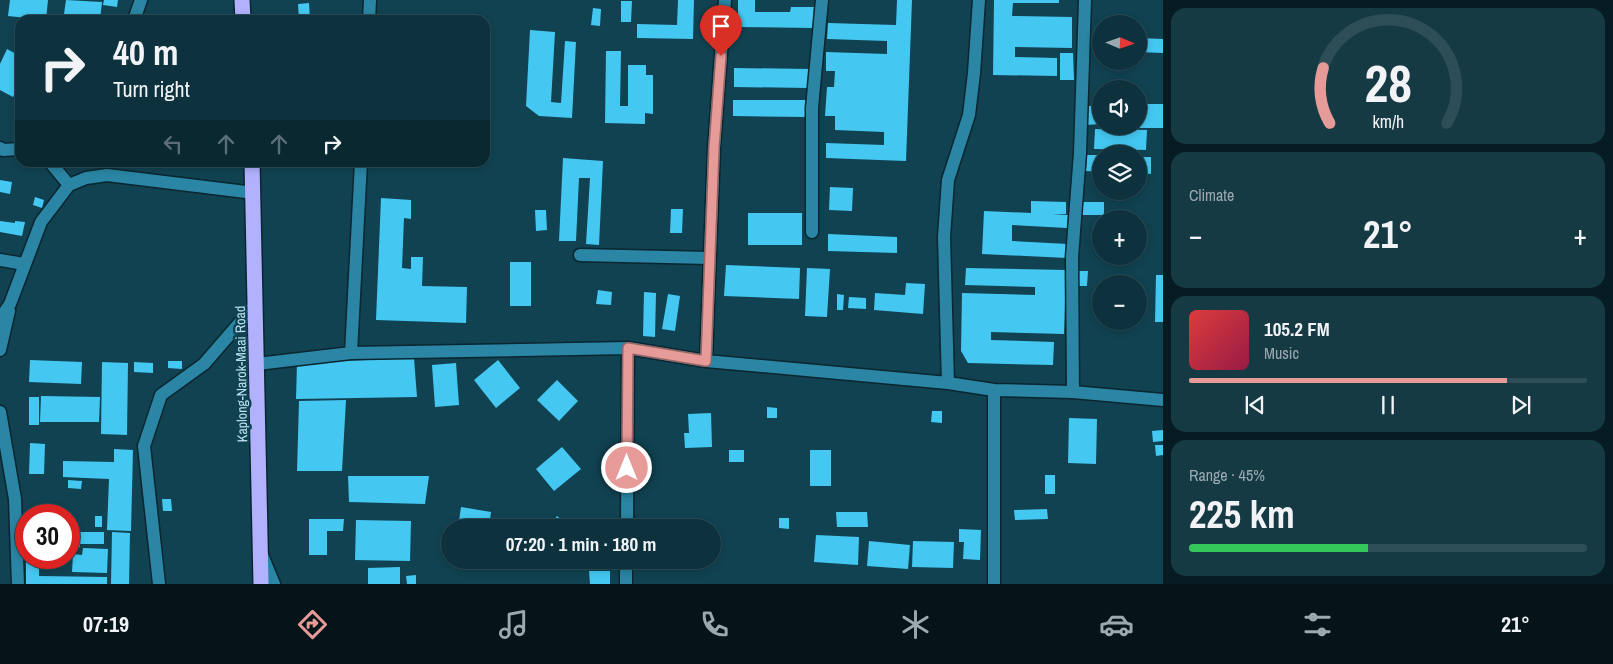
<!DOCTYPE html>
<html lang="en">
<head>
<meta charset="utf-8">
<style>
  :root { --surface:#0d323d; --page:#163a44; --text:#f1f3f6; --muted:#9aaab0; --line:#2d4d57; --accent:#e69b98 }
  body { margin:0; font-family:"Archivo Narrow",sans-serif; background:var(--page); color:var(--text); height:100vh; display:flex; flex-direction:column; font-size:19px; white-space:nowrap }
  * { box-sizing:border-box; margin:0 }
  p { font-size:16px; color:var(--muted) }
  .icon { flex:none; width:28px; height:28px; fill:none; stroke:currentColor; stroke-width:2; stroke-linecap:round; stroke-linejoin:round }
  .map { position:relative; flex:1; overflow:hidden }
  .panel { display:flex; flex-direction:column; gap:8px; padding:8px; background:#071c22; width:450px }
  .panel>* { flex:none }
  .top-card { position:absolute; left:15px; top:15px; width:475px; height:152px; border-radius:15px; box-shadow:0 2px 8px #0003,0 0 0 1px var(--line); background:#0d323d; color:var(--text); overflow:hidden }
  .needle { width:32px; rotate:92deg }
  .buttons { position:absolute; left:1092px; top:15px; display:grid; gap:10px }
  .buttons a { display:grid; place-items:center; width:55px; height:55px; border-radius:50%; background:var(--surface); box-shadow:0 2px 8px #0003,0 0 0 1px var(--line); font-size:25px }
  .speed { position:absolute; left:15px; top:504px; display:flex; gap:10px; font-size:25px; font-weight:700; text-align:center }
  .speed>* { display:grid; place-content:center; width:65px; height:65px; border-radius:50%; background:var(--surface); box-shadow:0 2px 8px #0003,0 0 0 1px var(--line); line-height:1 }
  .speed .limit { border:8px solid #d22; background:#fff; color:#111 }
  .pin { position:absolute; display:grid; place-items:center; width:42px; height:42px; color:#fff; margin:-51px -21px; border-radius:50% 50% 50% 0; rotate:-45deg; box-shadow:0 0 5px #0007 }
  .pin .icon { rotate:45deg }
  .me { position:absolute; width:55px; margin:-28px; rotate:0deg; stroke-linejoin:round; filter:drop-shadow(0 0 4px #0008) }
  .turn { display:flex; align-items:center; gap:18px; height:105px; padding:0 15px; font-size:22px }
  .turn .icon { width:65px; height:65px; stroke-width:2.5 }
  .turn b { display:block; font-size:35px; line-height:42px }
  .lanes { display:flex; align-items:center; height:48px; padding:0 15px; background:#0003; justify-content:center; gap:25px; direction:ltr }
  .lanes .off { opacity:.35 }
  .big { font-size:38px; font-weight:800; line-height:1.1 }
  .panel .tile { flex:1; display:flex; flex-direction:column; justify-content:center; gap:8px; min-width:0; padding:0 18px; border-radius:15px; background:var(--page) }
  .panel .dial { align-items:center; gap:0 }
  .dial svg { height:130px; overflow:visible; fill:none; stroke:var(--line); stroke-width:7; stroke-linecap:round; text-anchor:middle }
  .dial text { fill:var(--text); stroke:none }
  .song { display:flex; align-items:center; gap:15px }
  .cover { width:60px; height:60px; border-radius:8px; background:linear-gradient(135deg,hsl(0 70% 55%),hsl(340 70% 35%)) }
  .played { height:5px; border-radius:2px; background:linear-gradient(90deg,var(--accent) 80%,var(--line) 80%) }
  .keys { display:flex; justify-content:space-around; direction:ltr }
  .heat { display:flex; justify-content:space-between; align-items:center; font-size:28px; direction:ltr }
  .charge { height:8px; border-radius:4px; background:linear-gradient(90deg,#34c759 45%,var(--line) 0) }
  .trip { position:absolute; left:441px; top:519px; width:280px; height:50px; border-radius:25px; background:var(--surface); box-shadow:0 2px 8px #0003,0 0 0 1px var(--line); font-weight:800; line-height:50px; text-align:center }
  .dock { display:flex; height:80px; justify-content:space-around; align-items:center; background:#051418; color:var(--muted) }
  .dock .icon { width:35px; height:35px }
  .dock .current { color:var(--accent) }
  .dock b { font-size:22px; color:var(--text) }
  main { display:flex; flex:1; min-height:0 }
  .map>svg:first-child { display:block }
  .building { fill:#44c8f2 }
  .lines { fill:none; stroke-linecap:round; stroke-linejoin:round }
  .minor-casing { stroke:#0a2630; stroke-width:15 }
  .highway-casing { stroke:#0a2630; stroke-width:18 }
  .minor { stroke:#2a86a4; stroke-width:12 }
  .highway { stroke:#b1b1fd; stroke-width:15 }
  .route-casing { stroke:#966563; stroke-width:12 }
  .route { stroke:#e69b98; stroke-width:9 }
  .labels { text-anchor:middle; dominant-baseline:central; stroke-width:5; stroke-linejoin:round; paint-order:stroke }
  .street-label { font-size:14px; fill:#b8e0f0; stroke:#114251 }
</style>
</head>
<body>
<main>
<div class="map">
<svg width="1163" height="584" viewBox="0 0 1163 584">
  <rect width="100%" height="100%" fill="#114251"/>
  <!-- building -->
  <path class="building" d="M 10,0 L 48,0 L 46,20 L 8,16 Z
    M 66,0 L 102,2 L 100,20 L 67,20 L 68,14 L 64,14 Z
    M 104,0 L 118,0 L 117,7 L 103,5 Z
    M 678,0 L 694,0 L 693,39 L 637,38 L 637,24 L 677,25 Z
    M 738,0 L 755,0 L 755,12 L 790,12 L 791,7 L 814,7 L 813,28 L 738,27 Z
    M 897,0 L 912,0 L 906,161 L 826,158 L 826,143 L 884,145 L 884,132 L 835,130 L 835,116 L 825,116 L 827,87 L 834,87 L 835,71 L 826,71 L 826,52 L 887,54 L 887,41 L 827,39 L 828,23 L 896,25 Z
    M 994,0 L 1059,0 L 1059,3 L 1013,3 L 1012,16 L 1072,17 L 1072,48 L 1015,47 L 1015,57 L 1057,58 L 1057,76 L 993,75 Z
    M 621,1 L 632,1 L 631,22 L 621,22 Z
    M 309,3 L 310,20 L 299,20 L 298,4 Z
    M 593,8 L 601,9 L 600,26 L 591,25 Z
    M 530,30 L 555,32 L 551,102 L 561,103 L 565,41 L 576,42 L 572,118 L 539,116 L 526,106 Z
    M 1139,38 L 1163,39 L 1163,53 L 1139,52 Z
    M 7,49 L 20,56 L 20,84 L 13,97 L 0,90 L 0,64 Z
    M 606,51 L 621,51 L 620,106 L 628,106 L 628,65 L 646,65 L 646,75 L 653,75 L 653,114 L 645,113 L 645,124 L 605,123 Z
    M 1060,53 L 1073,53 L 1074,80 L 1060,80 Z
    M 734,68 L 809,69 L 809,88 L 734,87 Z
    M 733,100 L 807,100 L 807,117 L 733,116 Z
    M 1139,104 L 1163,104 L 1163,128 L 1139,128 Z
    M 1086,106 L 1099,106 L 1100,124 L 1087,125 Z
    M 1095,129 L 1147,130 L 1146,150 L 1094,149 Z
    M 1087,155 L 1101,155 L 1101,172 L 1086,171 Z
    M 1139,157 L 1151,157 L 1151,174 L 1139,173 Z
    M 563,158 L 603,161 L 599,245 L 586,244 L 590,178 L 579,178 L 576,241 L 559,241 Z
    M 0,180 L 12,182 L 10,194 L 0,192 Z
    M 830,187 L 853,188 L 852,211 L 829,210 Z
    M 35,197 L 44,200 L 42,208 L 33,205 Z
    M 381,198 L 411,200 L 411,219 L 404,218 L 402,268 L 411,269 L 411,257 L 423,257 L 422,286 L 467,287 L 466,323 L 376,320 Z
    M 1031,201 L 1066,202 L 1066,214 L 1052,214 L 1068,215 L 1067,228 L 1012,225 L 1012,241 L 1068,244 L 1067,258 L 982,254 L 984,211 L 1031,213 Z
    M 1082,202 L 1104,202 L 1104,215 L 1082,215 Z
    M 671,209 L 683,209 L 682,233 L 670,233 Z
    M 535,210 L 546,210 L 547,230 L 536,231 Z
    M 748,213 L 802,213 L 802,245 L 748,245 Z
    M 0,221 L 15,223 L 15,221 L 25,222 L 22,236 L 0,232 Z
    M 828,234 L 897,237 L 897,253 L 828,251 Z
    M 510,262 L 531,262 L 531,306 L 510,306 Z
    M 726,265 L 800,268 L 799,299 L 724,296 Z
    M 807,268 L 830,269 L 827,317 L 805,316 Z
    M 966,268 L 1066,270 L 1064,334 L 991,332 L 991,340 L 1054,342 L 1053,365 L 968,363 L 961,351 L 962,293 L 1035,295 L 1035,287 L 965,285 Z
    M 1079,271 L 1088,271 L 1087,286 L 1079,286 Z
    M 1156,275 L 1163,275 L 1163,322 L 1155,322 Z
    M 906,283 L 925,284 L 923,314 L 874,310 L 875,293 L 905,295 Z
    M 598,290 L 612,292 L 611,305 L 596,304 Z
    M 644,292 L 656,293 L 655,337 L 643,336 Z
    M 668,294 L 680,296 L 675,331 L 662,329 Z
    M 837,294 L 844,295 L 843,310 L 837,310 Z
    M 849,297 L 866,298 L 866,309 L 848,308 Z
    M 414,358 L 417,397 L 296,399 L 297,363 Z
    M 30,360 L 82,362 L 81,384 L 29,382 Z
    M 498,360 L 520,388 L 496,408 L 474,380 Z
    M 168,361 L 182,361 L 182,369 L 168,368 Z
    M 102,362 L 128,363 L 127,435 L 101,434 Z
    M 134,362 L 153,363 L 153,373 L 134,372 Z
    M 456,363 L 459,405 L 435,407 L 432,365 Z
    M 557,380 L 578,401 L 559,421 L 537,400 Z
    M 41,396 L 100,397 L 99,422 L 40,422 Z
    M 29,397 L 39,397 L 39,425 L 29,425 Z
    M 346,400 L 342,471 L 297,471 L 299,401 Z
    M 767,407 L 777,408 L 777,418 L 767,418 Z
    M 932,411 L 942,411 L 942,423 L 931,422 Z
    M 711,413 L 712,447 L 685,448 L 684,433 L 689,433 L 688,414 Z
    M 1069,418 L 1097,419 L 1096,464 L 1068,463 Z
    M 1163,430 L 1163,441 L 1153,442 L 1152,431 Z
    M 30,443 L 45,444 L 44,474 L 29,474 Z
    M 1155,445 L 1163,445 L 1163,455 L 1156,456 Z
    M 562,447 L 581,469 L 554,491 L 536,469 Z
    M 114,449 L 133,450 L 131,531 L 107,530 L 109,479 L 63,477 L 63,461 L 114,462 Z
    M 729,450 L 744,450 L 744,462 L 729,462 Z
    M 810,450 L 831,450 L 831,486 L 810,486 Z
    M 1045,475 L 1055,475 L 1055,494 L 1045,494 Z
    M 348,476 L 429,476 L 425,504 L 349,502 Z
    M 68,480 L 82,481 L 81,489 L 68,488 Z
    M 162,499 L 171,499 L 172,511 L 163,511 Z
    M 461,507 L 491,512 L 489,528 L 458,528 Z
    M 1047,509 L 1048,519 L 1015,520 L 1014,510 Z
    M 836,512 L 867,512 L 868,527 L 837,527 Z
    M 95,516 L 102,516 L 102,527 L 95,527 Z
    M 557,516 L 572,528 L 548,528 Z
    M 779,518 L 789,518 L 789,529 L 779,528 Z
    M 309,519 L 344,519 L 343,531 L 327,531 L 327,555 L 309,555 Z
    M 356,520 L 411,521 L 410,561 L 355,560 Z
    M 648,523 L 679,523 L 679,528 L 648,528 Z
    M 959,529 L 981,530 L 980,560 L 963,559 L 964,542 L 959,542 Z
    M 69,532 L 104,532 L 104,544 L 80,544 L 80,547 L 69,547 Z
    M 112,532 L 130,533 L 129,584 L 111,584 Z
    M 816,535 L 859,537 L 858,565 L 814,562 Z
    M 869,541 L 910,545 L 908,569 L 867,566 Z
    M 913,541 L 954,542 L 953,568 L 912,567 Z
    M 83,548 L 108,549 L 107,573 L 72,572 L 73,554 L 82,555 Z
    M 26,558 L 39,558 L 39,576 L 107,577 L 107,584 L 26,584 Z
    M 400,567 L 400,584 L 368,584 L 368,568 Z
    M 589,571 L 610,571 L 610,584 L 590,584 Z
    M 416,575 L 416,584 L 407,584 L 406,576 Z"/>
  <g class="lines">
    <!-- minor casing -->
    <g class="minor-casing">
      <path id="minor" d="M 134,20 L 141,0
        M 369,20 L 370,0
        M 0,148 L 3,150 L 20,149
        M 50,162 L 69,185
        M 812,232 L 812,108 L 822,0
        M 580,255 L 709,258
        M 0,260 L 24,264
        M 0,319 L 10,304 L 41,222 L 69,185 L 86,178 L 107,175 L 254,193
        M 0,350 L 9,311
        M 351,353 L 361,162
        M 706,361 L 714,148 L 725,0
        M 257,364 L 351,353 L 628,348 L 706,361 L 948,383 L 994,390 L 1073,392 L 1163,400
        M 948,383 L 944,237 L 948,180 L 969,115 L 974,73 L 979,0
        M 1073,392 L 1072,257 L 1080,153 L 1085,0
        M 0,412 L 15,499 L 18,584
        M 627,528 L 628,348
        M 262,555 L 274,584
        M 159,584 L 144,446 L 161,395 L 204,364 L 256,304
        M 626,584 L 626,560
        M 994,584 L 994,390"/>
    </g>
    <!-- highway casing -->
    <g class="highway-casing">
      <path id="highway" d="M 242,0 L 243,20
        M 252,162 L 261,584"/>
    </g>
    <!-- minor -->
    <use href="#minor" class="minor"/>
    <!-- highway -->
    <use href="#highway" class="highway"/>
  </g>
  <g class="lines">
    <!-- route casing -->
    <g class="route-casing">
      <path id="route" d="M 627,468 L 628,348 L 706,361 L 714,148 L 721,56"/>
    </g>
    <!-- route -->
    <use href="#route" class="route"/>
  </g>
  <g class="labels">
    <!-- street labels -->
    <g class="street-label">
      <text transform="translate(241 374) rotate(-91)">Kaplong-Narok-Maai Road</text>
    </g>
  </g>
</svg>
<div class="buttons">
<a><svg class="needle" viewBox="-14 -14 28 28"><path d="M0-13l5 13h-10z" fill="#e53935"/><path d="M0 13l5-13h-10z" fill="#9aaab0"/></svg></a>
<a><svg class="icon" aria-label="sound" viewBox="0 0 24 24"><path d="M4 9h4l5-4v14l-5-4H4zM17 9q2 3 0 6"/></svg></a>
<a><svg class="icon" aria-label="layers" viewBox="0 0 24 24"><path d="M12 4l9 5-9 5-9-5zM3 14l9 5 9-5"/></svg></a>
<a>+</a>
<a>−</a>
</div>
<div class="speed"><div class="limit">30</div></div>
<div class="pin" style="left:721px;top:56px;background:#d93025"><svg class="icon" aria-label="arrive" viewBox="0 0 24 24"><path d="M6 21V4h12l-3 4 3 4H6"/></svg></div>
<svg class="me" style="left:627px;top:468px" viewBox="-20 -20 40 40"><circle r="17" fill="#e69b98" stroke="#fff" stroke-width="3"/><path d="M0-11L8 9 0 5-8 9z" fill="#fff"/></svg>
<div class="trip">07:20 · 1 min · 180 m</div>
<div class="top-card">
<div class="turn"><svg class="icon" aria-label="right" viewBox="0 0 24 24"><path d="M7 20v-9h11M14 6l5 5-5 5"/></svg><div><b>40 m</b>Turn right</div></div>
<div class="lanes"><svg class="icon off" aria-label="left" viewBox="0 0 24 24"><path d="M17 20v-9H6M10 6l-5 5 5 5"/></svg><svg class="icon off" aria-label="ahead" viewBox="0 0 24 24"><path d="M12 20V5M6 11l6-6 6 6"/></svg><svg class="icon off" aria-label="ahead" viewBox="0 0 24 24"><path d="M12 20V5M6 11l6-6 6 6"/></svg><svg class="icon" aria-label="right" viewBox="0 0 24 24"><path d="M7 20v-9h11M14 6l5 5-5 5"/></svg></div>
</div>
</div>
<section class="panel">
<div class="tile dial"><svg viewBox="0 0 100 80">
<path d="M14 69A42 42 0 1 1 86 69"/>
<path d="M14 69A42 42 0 0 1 10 35" stroke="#e69b98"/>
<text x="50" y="56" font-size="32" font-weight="700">28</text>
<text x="50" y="72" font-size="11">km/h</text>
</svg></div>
<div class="tile"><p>Climate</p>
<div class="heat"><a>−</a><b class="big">21°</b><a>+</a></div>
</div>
<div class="tile">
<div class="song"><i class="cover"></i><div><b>105.2 FM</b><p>Music</p></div></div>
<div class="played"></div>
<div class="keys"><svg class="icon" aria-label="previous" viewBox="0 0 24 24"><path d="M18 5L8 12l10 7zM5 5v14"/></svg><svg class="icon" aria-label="pause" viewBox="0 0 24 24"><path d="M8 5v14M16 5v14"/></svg><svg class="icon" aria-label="next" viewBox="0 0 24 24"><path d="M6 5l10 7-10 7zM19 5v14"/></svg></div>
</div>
<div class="tile"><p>Range · 45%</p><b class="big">225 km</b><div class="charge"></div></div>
</section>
</main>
<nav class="dock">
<b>07:19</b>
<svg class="icon current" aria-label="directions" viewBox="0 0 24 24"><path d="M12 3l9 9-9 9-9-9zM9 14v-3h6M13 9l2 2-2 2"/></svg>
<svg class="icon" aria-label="music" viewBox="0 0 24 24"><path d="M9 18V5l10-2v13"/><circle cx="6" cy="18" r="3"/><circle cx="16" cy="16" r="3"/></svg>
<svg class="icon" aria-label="phone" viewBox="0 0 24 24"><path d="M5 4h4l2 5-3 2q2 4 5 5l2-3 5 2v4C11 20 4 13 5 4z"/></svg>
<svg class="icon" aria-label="climate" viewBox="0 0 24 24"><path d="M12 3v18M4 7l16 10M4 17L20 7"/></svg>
<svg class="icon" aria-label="car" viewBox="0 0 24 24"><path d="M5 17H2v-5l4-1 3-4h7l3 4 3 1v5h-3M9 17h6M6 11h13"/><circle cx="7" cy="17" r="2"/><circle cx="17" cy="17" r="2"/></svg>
<svg class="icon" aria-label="filters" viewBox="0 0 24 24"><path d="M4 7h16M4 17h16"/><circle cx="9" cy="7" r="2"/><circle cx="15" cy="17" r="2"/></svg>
<b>21°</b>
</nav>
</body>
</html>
